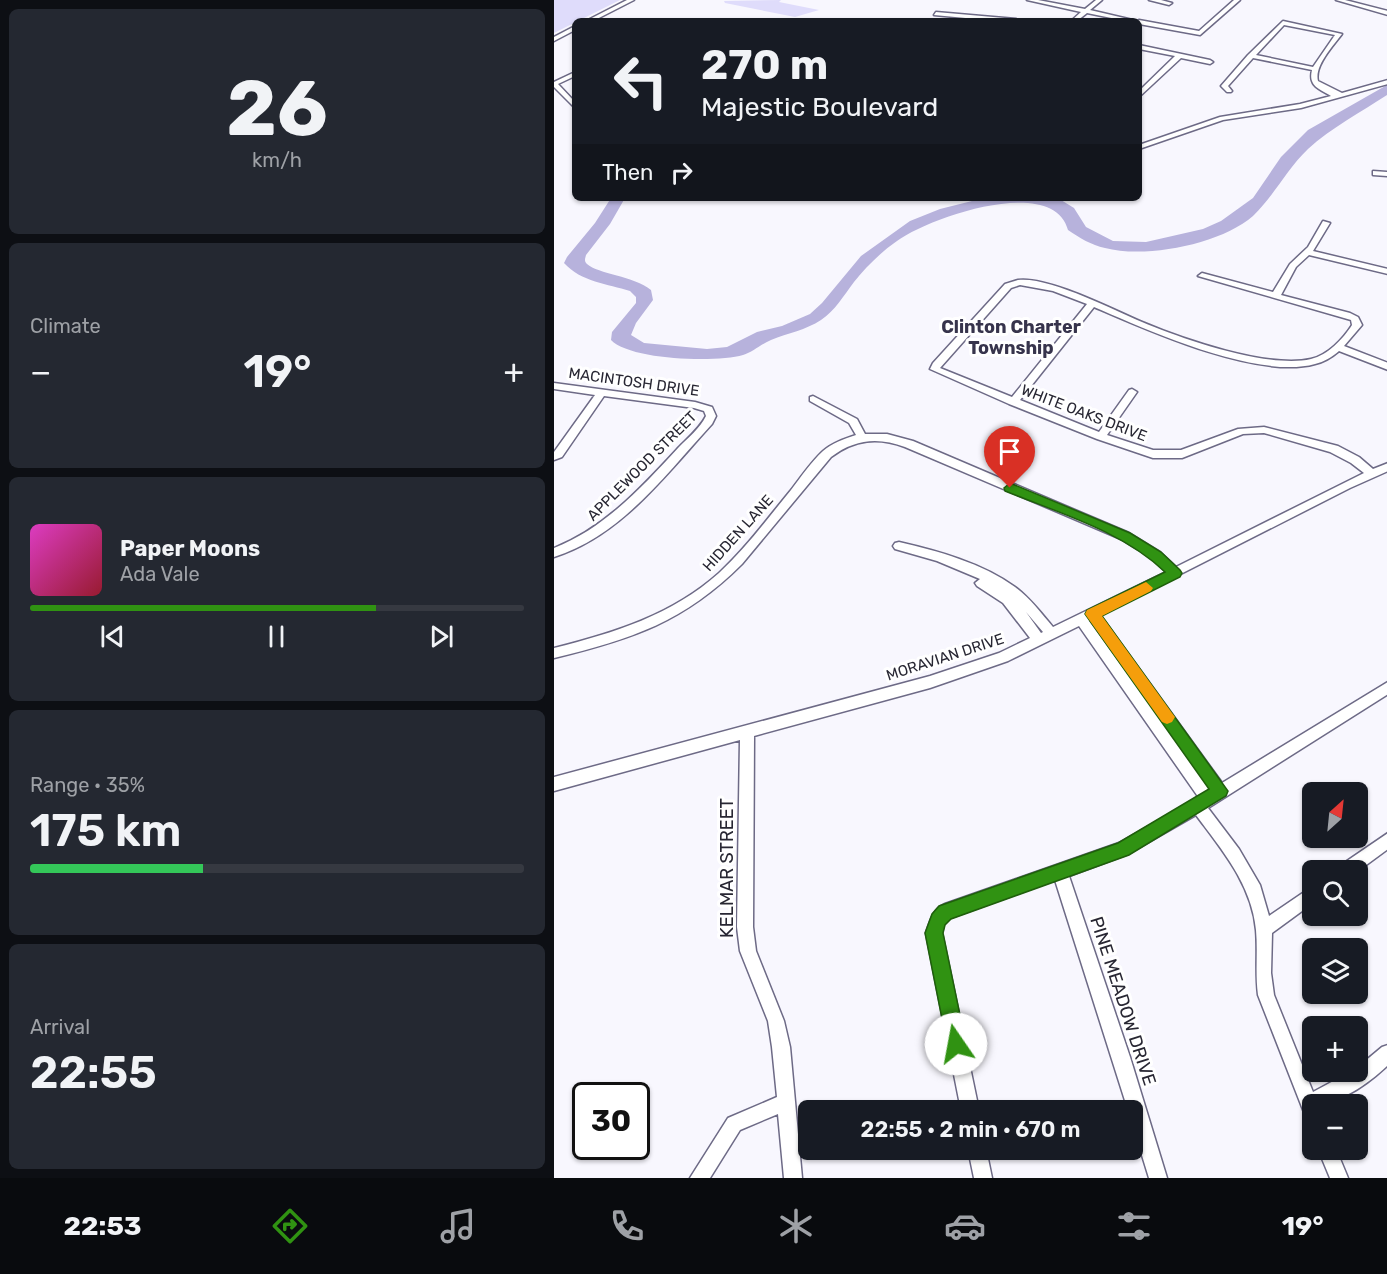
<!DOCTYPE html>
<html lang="en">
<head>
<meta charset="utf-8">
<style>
  :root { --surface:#171b24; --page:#242831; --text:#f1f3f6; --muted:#9ea1a6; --line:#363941; --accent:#309212 }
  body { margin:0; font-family:Rubik,sans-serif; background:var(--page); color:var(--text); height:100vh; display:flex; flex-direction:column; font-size:22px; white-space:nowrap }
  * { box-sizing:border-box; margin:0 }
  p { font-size:20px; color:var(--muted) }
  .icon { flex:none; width:33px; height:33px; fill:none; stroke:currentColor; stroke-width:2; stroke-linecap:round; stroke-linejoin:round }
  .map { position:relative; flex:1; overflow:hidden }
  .details { display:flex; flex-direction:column; gap:9px; padding:9px; background:#0d0f14; width:554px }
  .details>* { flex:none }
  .guide { position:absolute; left:18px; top:18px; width:570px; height:183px; border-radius:9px; box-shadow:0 2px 4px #0004; background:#171b24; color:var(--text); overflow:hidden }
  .needle { width:39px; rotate:27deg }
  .controls { position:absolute; left:748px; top:782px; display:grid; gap:12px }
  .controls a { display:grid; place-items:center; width:66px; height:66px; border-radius:9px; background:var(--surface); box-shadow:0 2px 4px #0004; font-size:30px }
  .speed { position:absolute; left:18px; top:1082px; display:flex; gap:12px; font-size:30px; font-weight:700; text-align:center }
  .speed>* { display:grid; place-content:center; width:78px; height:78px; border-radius:50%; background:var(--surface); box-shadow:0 2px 4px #0004; line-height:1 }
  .speed .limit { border:3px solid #111; border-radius:9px; background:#fff; color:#111 }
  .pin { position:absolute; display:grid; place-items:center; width:51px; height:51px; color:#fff; margin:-62px -26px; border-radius:50% 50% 50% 0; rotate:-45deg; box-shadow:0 0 6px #0007 }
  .pin .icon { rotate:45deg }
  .me { position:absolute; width:66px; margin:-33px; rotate:348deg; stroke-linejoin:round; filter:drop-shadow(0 0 4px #0008) }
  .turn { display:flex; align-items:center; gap:21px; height:126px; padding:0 30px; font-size:27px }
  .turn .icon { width:78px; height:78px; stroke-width:2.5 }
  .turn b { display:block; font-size:42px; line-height:51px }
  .then { display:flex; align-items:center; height:57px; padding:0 30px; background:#0003; gap:12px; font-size:22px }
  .big { font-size:45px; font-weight:600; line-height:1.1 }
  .details .widget { flex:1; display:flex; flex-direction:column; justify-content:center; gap:9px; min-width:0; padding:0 21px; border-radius:9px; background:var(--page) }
  .details .dial { align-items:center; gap:0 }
  .dial b { font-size:78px; line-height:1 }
  .song { display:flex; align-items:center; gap:18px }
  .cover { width:72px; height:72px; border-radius:9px; background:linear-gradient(135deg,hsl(310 70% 55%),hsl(350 70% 35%)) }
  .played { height:6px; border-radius:3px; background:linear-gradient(90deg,var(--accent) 70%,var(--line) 70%) }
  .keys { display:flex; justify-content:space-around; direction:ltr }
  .heat { display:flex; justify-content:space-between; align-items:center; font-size:33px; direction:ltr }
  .charge { height:9px; border-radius:4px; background:linear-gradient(90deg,#34c759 35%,var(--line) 0) }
  .trip { position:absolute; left:244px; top:1100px; width:345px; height:60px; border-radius:9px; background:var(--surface); box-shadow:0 2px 4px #0004; font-weight:600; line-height:60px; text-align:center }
  .menu { display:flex; height:96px; justify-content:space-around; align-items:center; background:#090b0e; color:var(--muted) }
  .menu .icon { width:42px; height:42px }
  .menu .selected { color:var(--accent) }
  .menu b { font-size:27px; color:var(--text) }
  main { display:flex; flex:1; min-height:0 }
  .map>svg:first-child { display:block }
  .green { fill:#dfdcfb }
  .water { fill:#b7b2dc }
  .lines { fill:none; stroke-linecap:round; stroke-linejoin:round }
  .minor-casing { stroke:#6d6a86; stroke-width:3 }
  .minor { fill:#fff; fill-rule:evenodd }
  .route { fill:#309212; stroke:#1f5f0c; stroke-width:1.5 }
  .slow { fill:#f59e0b }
  .labels { text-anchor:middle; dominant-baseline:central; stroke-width:6; stroke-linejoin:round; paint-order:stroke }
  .street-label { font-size:15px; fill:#282733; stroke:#fff }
  .far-district-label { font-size:18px; font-weight:bold; fill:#37344c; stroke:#fff }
  .near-street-label { font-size:18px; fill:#282733; stroke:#fff }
</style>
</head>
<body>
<main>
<section class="details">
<div class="widget dial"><b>26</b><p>km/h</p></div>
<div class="widget"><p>Climate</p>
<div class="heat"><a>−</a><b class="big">19°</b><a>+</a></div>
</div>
<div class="widget">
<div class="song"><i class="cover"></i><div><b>Paper Moons</b><p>Ada Vale</p></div></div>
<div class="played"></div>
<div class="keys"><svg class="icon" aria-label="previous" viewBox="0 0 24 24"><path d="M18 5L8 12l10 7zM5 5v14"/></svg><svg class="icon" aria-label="pause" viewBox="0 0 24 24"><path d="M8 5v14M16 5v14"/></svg><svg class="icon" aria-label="next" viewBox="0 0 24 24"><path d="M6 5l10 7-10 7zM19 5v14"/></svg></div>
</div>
<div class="widget"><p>Range · 35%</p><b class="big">175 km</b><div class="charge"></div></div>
<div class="widget"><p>Arrival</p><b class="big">22:55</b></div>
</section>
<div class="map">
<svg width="834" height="1178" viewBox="0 0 834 1178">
  <rect width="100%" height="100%" fill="#f8f7fe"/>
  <!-- green -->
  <path class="green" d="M 0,0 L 66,0 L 0,33 Z
    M 227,0 L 225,2 L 265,10 L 241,17 L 171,3 L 170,1 Z"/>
  <!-- water -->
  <path class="water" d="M 833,85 L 833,95 C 807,112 777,128 754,149 C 733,169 720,196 699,216 C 667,244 592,259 551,248 C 537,245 526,238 514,230 C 499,174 374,218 343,241 C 327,252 312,267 300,282 C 290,295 281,311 267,320 C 252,330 234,333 217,340 C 207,344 199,352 189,355 C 162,363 76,360 57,340 L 58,332 L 82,303 L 82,297 L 76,291 C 54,284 27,282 10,263 L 13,257 L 41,223 L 57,198 L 71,198 L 56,224 L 32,255 C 31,259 30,261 33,264 C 44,274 80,276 97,290 L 99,300 L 82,323 L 77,335 L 90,343 L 153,349 L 173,347 L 203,332 L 228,326 L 256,314 L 268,303 L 307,256 L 356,221 L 386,209 L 426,199 L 497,198 L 507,200 L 520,208 L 532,227 L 559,241 L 592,242 L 649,229 L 667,221 L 699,198 L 727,157 L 754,130 Z"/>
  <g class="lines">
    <!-- minor casing -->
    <g class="minor-casing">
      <path id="minor" d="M 73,0 L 80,0 L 39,21 L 32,21 Z
        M 473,0 L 484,0 L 531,9 L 542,0 L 548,0 L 536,10 L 583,21 L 585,20 L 645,31 L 680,0 L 686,0 L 646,35 L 585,24 L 585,21 L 572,21 L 533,13 L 523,21 L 517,21 L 527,12 Z
        M 595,0 L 607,0 L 618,3 L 615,5 Z
        M 782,0 L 791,0 L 834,11 L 834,15 Z
        M 382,12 L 462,19 L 465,21 L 443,21 L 380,15 Z
        M 729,21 L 788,34 C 779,46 760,66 764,81 L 788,93 L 834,80 L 834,84 L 747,108 L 669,120 L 585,149 L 585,145 L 666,117 L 746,104 L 777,96 C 765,89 754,86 758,70 L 699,58 L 674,86 L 678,91 L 677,92 L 673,92 L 667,86 L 694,55 ZM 730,25 L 781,35 L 759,67 L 702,55 Z
        M 21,26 L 21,30 L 0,41 L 0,37 Z
        M 585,45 L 656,60 L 659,62 L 656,64 L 627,58 L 585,97 L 585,91 L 621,56 L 585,49 Z
        M 21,72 L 21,76 L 4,84 L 21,102 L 21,108 L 0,87 L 0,82 Z
        M 819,171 L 834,172 L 834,176 L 819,175 Z
        M 769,221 L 776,223 L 759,251 L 834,269 L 834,274 L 755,255 L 742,267 L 727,295 L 796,313 L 804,317 L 808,325 L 790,346 L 834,363 L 834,370 L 785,351 C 778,357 770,362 761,364 C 704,380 593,330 540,307 L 466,400 L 545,432 L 575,390 L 578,389 L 583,392 L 553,435 L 599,450 L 627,450 L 684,429 L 710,427 L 784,446 L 805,457 L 819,469 L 834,463 L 834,471 L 796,488 L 546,615 L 668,783 L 834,682 L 834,694 L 654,808 L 685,849 L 706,885 L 715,916 L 759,886 L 759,903 L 718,933 L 717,973 L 720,995 L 759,1092 L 798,1071 L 804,1071 L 804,1067 L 828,1047 L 834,1045 L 834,1065 C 814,1084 786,1104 759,1104 L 759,1123 L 753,1120 L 704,995 C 701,972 704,952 702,930 C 698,885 668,850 642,815 L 574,854 L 515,876 L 576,1057 L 613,1178 L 595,1178 L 579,1126 L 579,1110 L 574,1110 L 501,880 L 396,918 L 390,924 L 388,933 L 425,1110 L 407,1110 L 372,933 C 376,921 379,909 391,904 L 565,843 L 645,798 L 525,626 L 454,661 L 376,688 L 200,736 L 199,927 L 202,951 L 230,1021 L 236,1047 L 248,1178 L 230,1178 L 224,1114 L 186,1130 L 156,1178 L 136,1178 L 174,1118 L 223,1097 L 218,1047 L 214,1021 L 186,951 L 183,927 L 186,740 L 0,791 L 0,777 L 376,676 L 445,653 L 476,638 L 449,603 L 423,586 L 421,583 L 426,579 L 383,561 L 341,549 L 339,546 L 341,543 L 345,542 C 384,551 428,563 461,587 C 476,598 487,613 499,627 L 612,572 L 598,558 L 567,539 L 351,447 C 324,437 301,439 277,457 L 188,564 C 130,622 78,639 0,658 L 0,648 C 60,633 118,615 165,573 C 192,548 214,518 237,490 C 247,477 257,462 269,451 C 278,443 290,439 302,435 L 295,423 L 256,401 L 256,397 L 259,396 L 303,419 L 311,434 L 333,434 L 359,441 L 575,533 L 606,552 L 622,567 L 810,473 L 797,463 L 776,452 L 710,433 L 689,434 L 628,458 L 599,458 L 543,439 L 455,404 L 376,369 L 379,363 L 451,284 C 455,283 460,281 464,280 C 494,276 560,310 588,322 C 628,339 715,369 757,359 C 774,355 789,339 798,325 L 797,320 L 644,276 L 648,273 L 719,292 L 736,264 L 754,247 ZM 466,285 L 499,291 L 533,304 L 458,397 L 386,368 L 457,288 ZM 472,612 L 489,632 L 487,633 ZM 536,620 L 657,790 L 535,621 Z
        M 0,383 L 141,402 L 158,407 L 162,416 L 158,424 C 112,474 67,536 0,557 L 0,548 C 51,528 88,487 125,447 C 134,438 146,428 152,416 L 150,411 L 140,408 L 50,396 L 8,457 L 0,460 L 0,452 L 41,395 L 0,389 Z
        M 834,833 L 834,849 L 804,871 L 784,870 L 787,865 Z
        M 414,1149 L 432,1149 L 438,1178 L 420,1178 Z
        M 764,1149 L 782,1149 L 794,1178 L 776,1178 Z"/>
    </g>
    <!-- minor -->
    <use href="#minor" class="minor"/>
  </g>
  <!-- route -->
  <path class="route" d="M 456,483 L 576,533 L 607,552 L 626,570 L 628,573 L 626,577 L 548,616 L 674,791 L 672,796 L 575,855 L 397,919 L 391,925 L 389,933 L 412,1044 L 409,1051 L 402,1053 L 395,1051 L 393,1044 L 371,933 L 378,914 L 385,906 L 564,843 L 655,789 L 531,614 L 533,610 L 611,572 C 568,531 505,513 451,491 L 450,488 Z"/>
  <!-- slow -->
  <path class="slow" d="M 592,582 L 599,588 L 597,591 L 548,616 L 618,713 L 621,717 L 618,722 L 613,724 L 608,722 L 531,614 L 533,610 Z"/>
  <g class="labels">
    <!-- street labels -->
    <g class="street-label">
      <text transform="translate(80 382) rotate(8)">MACINTOSH DRIVE</text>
      <text transform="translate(530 413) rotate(21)">WHITE OAKS DRIVE</text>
      <text transform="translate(88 466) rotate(-45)">APPLEWOOD STREET</text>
      <text transform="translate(184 533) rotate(-48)">HIDDEN LANE</text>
      <text transform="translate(391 657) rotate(-18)">MORAVIAN DRIVE</text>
    </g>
    <!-- far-district labels -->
    <g class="far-district-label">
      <text x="457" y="327">Clinton Charter<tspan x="457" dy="21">Township</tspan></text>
    </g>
    <!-- near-street labels -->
    <g class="near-street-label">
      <text transform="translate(173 868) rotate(-90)">KELMAR STREET</text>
      <text transform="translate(569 1001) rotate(72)">PINE MEADOW DRIVE</text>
    </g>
  </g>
</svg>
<div class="controls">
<a><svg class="needle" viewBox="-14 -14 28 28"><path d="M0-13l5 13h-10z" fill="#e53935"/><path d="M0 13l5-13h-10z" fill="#9ea1a6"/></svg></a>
<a><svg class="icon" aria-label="search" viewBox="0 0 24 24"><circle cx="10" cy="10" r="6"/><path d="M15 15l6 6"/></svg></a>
<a><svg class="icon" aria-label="layers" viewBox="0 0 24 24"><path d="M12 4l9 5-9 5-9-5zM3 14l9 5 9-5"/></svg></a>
<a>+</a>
<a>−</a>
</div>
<div class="speed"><div class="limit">30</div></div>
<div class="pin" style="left:456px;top:488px;background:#d93025"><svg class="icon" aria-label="arrive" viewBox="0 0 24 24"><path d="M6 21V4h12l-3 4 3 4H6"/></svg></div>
<svg class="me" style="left:402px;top:1044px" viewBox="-20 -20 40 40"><circle r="19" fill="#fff"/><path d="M0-13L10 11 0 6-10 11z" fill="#309212"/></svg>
<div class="trip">22:55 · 2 min · 670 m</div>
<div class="guide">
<div class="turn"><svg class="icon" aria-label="left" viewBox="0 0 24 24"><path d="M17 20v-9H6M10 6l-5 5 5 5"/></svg><div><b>270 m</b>Majestic Boulevard</div></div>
<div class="then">Then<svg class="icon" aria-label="right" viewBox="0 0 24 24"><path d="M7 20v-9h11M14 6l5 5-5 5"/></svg></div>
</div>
</div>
</main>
<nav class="menu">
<b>22:53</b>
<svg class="icon selected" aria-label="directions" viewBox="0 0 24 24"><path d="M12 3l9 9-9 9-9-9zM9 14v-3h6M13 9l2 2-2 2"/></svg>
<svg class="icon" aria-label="music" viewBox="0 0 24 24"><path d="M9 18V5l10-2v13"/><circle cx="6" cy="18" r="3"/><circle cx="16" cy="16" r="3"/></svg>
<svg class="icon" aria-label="phone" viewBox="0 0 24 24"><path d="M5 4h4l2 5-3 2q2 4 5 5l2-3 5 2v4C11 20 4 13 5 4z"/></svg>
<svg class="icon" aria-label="climate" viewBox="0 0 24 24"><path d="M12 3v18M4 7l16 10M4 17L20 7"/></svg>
<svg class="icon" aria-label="car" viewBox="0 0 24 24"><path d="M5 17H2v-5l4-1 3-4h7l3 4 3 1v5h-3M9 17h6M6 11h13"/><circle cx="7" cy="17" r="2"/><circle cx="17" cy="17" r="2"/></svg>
<svg class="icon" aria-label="filters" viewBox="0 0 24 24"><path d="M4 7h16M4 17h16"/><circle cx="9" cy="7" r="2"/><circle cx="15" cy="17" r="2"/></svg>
<b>19°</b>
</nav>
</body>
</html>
